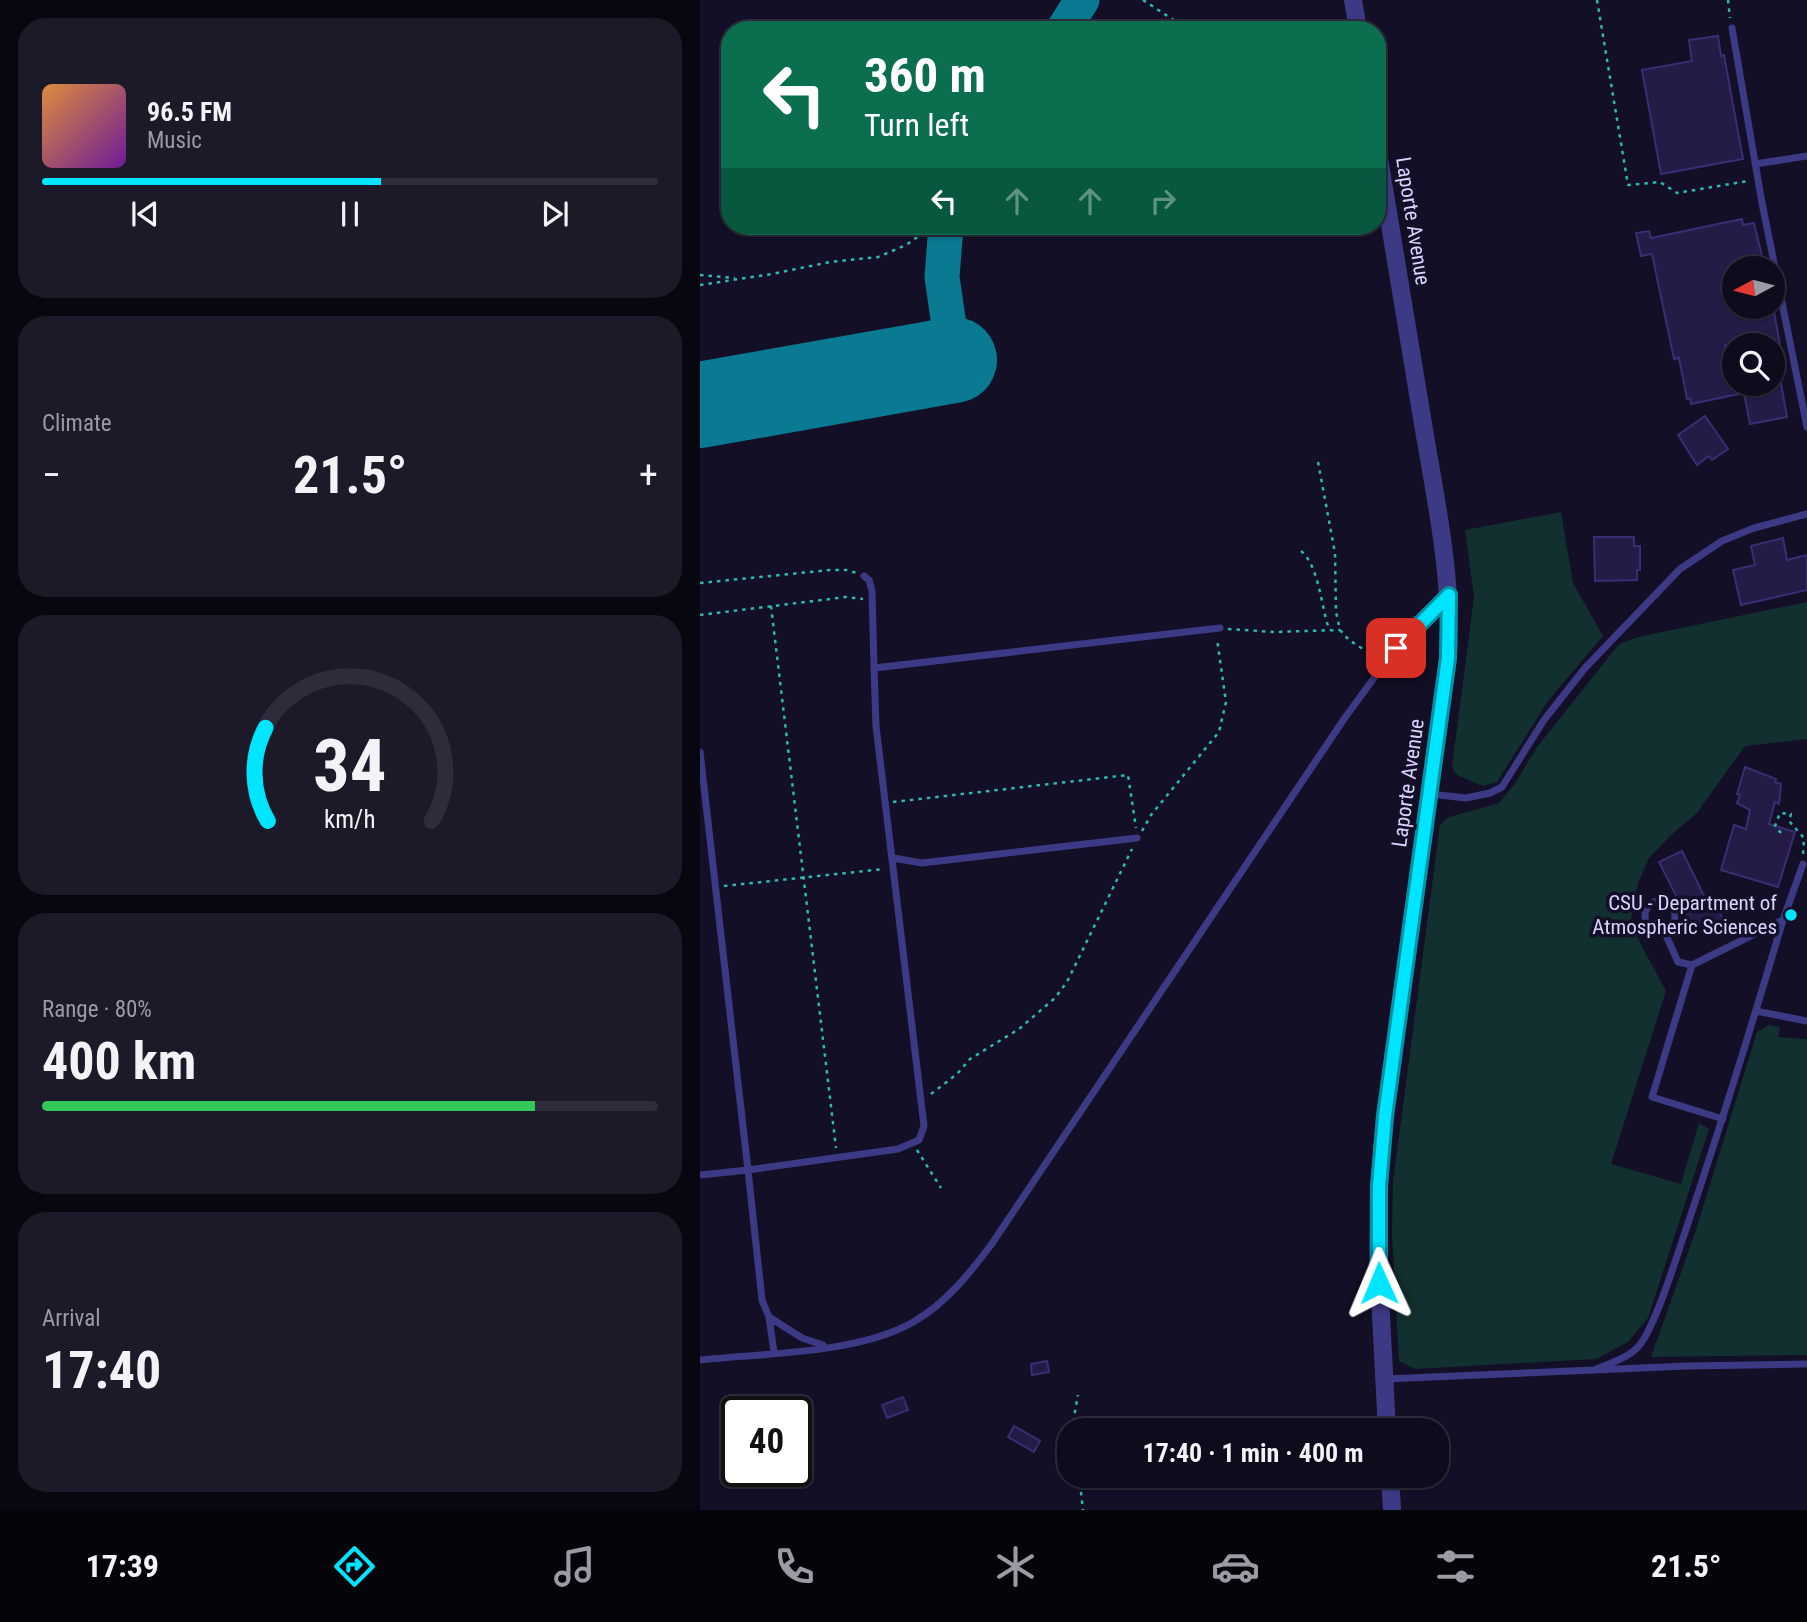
<!DOCTYPE html>
<html lang="en">
<head>
<meta charset="utf-8">
<style>
  :root { --surface:#0e0b1c; --page:#1c1929; --text:#f1f3f6; --muted:#9b9ba3; --line:#2e2b3b; --accent:#00e5ff }
  body { margin:0; font-family:"Roboto Condensed",sans-serif; background:var(--page); color:var(--text); height:100vh; display:flex; flex-direction:column; font-size:26px; white-space:nowrap }
  * { box-sizing:border-box; margin:0 }
  p { font-size:23px; color:var(--muted) }
  .icon { flex:none; width:38px; height:38px; fill:none; stroke:currentColor; stroke-width:2; stroke-linecap:round; stroke-linejoin:round }
  .map { position:relative; flex:1; overflow:hidden }
  .side { display:flex; flex-direction:column; gap:18px; padding:18px; background:#08060f; width:700px }
  .side>* { flex:none }
  .banner { position:absolute; left:21px; top:21px; width:665px; height:214px; border-radius:28px; box-shadow:0 2px 5px #0004,0 0 0 2px var(--line); background:#0b6e4f; color:#fff; overflow:hidden }
  .needle { width:46px; rotate:263deg }
  .tools { position:absolute; left:1022px; top:256px; display:grid; gap:14px }
  .tools a { display:grid; place-items:center; width:63px; height:63px; border-radius:50%; background:var(--surface); box-shadow:0 2px 5px #0004,0 0 0 2px var(--line); font-size:35px }
  .speed { position:absolute; left:21px; top:1396px; display:flex; gap:14px; font-size:35px; font-weight:700; text-align:center }
  .speed>* { display:grid; place-content:center; width:91px; height:91px; border-radius:50%; background:var(--surface); box-shadow:0 2px 5px #0004,0 0 0 2px var(--line); line-height:1 }
  .speed .limit { border:4px solid #111; border-radius:10px; background:#fff; color:#111 }
  .pin { position:absolute; display:grid; place-items:center; width:60px; height:60px; color:#fff; margin:-30px; border-radius:14px; box-shadow:0 4px 10px #0006 }
  .me { position:absolute; width:77px; margin:-38px; rotate:359deg; stroke-linejoin:round; filter:drop-shadow(0 0 5px #0008) }
  .turn { display:flex; align-items:center; gap:24px; height:147px; padding:0 28px; font-size:32px }
  .turn .icon { width:91px; height:91px; stroke-width:2.5 }
  .turn b { display:block; font-size:49px; line-height:60px }
  .lanes { display:flex; align-items:center; height:66px; padding:0 28px; background:#0003; justify-content:center; gap:35px; direction:ltr }
  .lanes .off { opacity:.35 }
  .big { font-size:52px; font-weight:700; line-height:1.1 }
  .side .tile { flex:1; display:flex; flex-direction:column; justify-content:center; gap:10px; min-width:0; padding:0 24px; border-radius:28px; background:var(--page) }
  .side .dial { align-items:center; gap:0 }
  .dial svg { height:182px; overflow:visible; fill:none; stroke:var(--line); stroke-width:7; stroke-linecap:round; text-anchor:middle }
  .dial text { fill:var(--text); stroke:none }
  .song { display:flex; align-items:center; gap:21px }
  .cover { width:84px; height:84px; border-radius:10px; background:linear-gradient(135deg,hsl(30 70% 55%),hsl(280 70% 35%)) }
  .played { height:7px; border-radius:4px; background:linear-gradient(90deg,var(--accent) 55%,var(--line) 55%) }
  .keys { display:flex; justify-content:space-around; direction:ltr }
  .heat { display:flex; justify-content:space-between; align-items:center; font-size:38px; direction:ltr }
  .charge { height:10px; border-radius:5px; background:linear-gradient(90deg,#34c759 80%,var(--line) 0) }
  .trip { position:absolute; left:357px; top:1418px; width:392px; height:70px; border-radius:28px; background:var(--surface); box-shadow:0 2px 5px #0004,0 0 0 2px var(--line); font-weight:700; line-height:70px; text-align:center }
  .dock { display:flex; height:112px; justify-content:space-around; align-items:center; background:#06040b; color:var(--muted) }
  .dock .icon { width:49px; height:49px }
  .dock .current { color:var(--accent) }
  .dock b { font-size:32px; color:var(--text) }
  main { display:flex; flex:1; min-height:0 }
  .map>svg:first-child { display:block }
  .green { fill:#12302f }
  .lines { fill:none; stroke-linecap:round; stroke-linejoin:round }
  .taxiway { stroke:#0a7a92; stroke-width:35 }
  .runway { stroke:#0a7a92; stroke-width:86 }
  .building { fill:#241b47; stroke:#3b2d73; stroke-width:2 }
  .path { stroke:#2fb8b0; stroke-width:2.5; stroke-dasharray:3.5 5; stroke-linecap:butt }
  .service { stroke:#3d3a85; stroke-width:7 }
  .tertiary { stroke:#3d3a85; stroke-width:18 }
  .route-casing { stroke:#0095a6; stroke-width:18 }
  .route { stroke:#00e5ff; stroke-width:12 }
  .poi-dot { fill:#00e5ff; stroke:#130f26; stroke-width:2.5 }
  .labels { text-anchor:middle; dominant-baseline:central; stroke-width:7; stroke-linejoin:round; paint-order:stroke }
  .street-label { font-size:21px; fill:#d9d4ff; stroke:#130f26 }
  .poi-label { font-size:21px; fill:#d9d4ff; stroke:#130f26; text-anchor:end }
</style>
</head>
<body>
<main>
<section class="side">
<div class="tile">
<div class="song"><i class="cover"></i><div><b>96.5 FM</b><p>Music</p></div></div>
<div class="played"></div>
<div class="keys"><svg class="icon" aria-label="previous" viewBox="0 0 24 24"><path d="M18 5L8 12l10 7zM5 5v14"/></svg><svg class="icon" aria-label="pause" viewBox="0 0 24 24"><path d="M8 5v14M16 5v14"/></svg><svg class="icon" aria-label="next" viewBox="0 0 24 24"><path d="M6 5l10 7-10 7zM19 5v14"/></svg></div>
</div>
<div class="tile"><p>Climate</p>
<div class="heat"><a>−</a><b class="big">21.5°</b><a>+</a></div>
</div>
<div class="tile dial"><svg viewBox="0 0 100 80">
<path d="M14 69A42 42 0 1 1 86 69"/>
<path d="M14 69A42 42 0 0 1 13 28" stroke="#00e5ff"/>
<text x="50" y="56" font-size="32" font-weight="700">34</text>
<text x="50" y="72" font-size="11">km/h</text>
</svg></div>
<div class="tile"><p>Range · 80%</p><b class="big">400 km</b><div class="charge"></div></div>
<div class="tile"><p>Arrival</p><b class="big">17:40</b></div>
</section>
<div class="map">
<svg width="1107" height="1510" viewBox="0 0 1107 1510">
  <rect width="100%" height="100%" fill="#130f26"/>
  <!-- green -->
  <path class="green" d="M 861,512 L 873,583 L 903,636 L 848,701 L 797,782 L 783,786 L 757,775 L 752,767 L 774,597 L 765,530 Z
    M 1107,602 L 1107,739 L 1045,746 L 996,814 L 971,835 L 949,858 L 938,883 L 930,924 L 966,991 L 911,1164 L 981,1184 L 999,1123 L 1009,1129 L 948,1318 L 928,1342 L 896,1359 L 715,1369 L 699,1361 L 692,1235 L 693,1182 L 740,825 L 749,817 L 799,803 L 814,785 L 837,747 L 919,644 L 938,637 Z
    M 1069,1025 L 1080,1027 L 1078,1037 L 1107,1039 L 1107,1355 L 951,1357 L 995,1233 L 1057,1032 Z"/>
  <g class="lines">
    <!-- taxiway -->
    <path class="taxiway" d="M 363,30 L 382,0
      M 246,226 L 242,277 L 254,360"/>
    <!-- runway -->
    <path class="runway" d="M 0,405 L 254,360"/>
  </g>
  <!-- building -->
  <path class="building" d="M 1018,36 L 1021,56 L 1024,55 L 1043,159 L 961,174 L 942,70 L 992,61 L 989,40 Z
    M 1042,219 L 1043,225 L 1054,223 L 1065,268 L 1034,268 L 1034,306 L 1073,306 L 1080,345 L 1025,345 L 1033,383 L 1081,383 L 1087,417 L 1050,424 L 1044,393 L 991,404 L 990,398 L 987,399 L 979,358 L 974,359 L 952,254 L 941,256 L 936,233 L 949,231 L 951,238 Z
    M 1005,416 L 1028,449 L 1012,460 L 1009,456 L 997,465 L 978,435 Z
    M 894,537 L 934,537 L 934,546 L 940,546 L 940,570 L 937,570 L 937,580 L 895,581 Z
    M 1083,538 L 1087,560 L 1107,555 L 1107,590 L 1041,605 L 1033,570 L 1055,565 L 1051,546 Z
    M 1045,767 L 1076,779 L 1075,782 L 1081,784 L 1079,804 L 1075,802 L 1069,824 L 1095,832 L 1078,887 L 1021,870 L 1034,825 L 1046,829 L 1050,810 L 1037,803 L 1040,795 L 1037,794 Z
    M 982,851 L 1009,906 L 1015,903 L 1023,919 L 995,933 L 959,862 Z
    M 347,1361 L 349,1372 L 332,1375 L 331,1364 Z
    M 203,1397 L 208,1410 L 187,1418 L 182,1405 Z
    M 314,1426 L 340,1441 L 334,1452 L 308,1437 Z"/>
  <g class="lines">
    <!-- path -->
    <path class="path" d="M 443,0 L 489,30
      M 897,0 L 928,185 L 960,182 L 977,193 L 1048,181
      M 1028,0 L 1030,18
      M 0,275 L 35,278
      M 0,285 L 72,274 L 130,262 L 178,257 L 206,245 L 233,226
      M 618,462 L 635,553 L 636,612 L 640,630 L 649,640 L 677,658
      M 601,551 C 619,566 621,606 629,629
      M 0,583 L 130,570 L 146,570 L 157,573
      M 71,606 L 136,1148
      M 0,615 L 146,597 L 163,599
      M 528,629 L 575,632 L 640,630
      M 193,802 L 428,775 L 436,828
      M 442,831 L 451,815 L 519,732 L 526,702 L 517,639
      M 1081,833 L 1075,826 L 1080,813 L 1091,814 L 1089,821 L 1104,838 L 1103,855
      M 24,886 L 184,869
      M 231,1094 L 257,1074 L 270,1059 L 319,1029 L 355,998 L 367,982 L 432,849
      M 217,1150 L 241,1188
      M 375,1430 L 374,1417 L 378,1395
      M 379,1475 L 383,1510"/>
    <!-- service -->
    <path class="service" d="M 1032,28 L 1062,203 L 1107,427
      M 1055,164 L 1107,156
      M 164,576 L 169,580 L 172,591 L 174,668
      M 0,752 L 48,1170 L 0,1175
      M 730,794 L 766,798 L 790,793 L 802,787 L 844,720 L 885,668 L 980,569 L 1022,541 L 1054,528 L 1107,514
      M 193,858 L 222,863 L 437,838
      M945 916a15 15 0 1 1 30 0a15 15 0 1 1-30 0Z
      M 1083,920 L 1103,864
      M 964,931 L 978,962 L 992,965
      M 1056,1011 L 1107,1021
      M 69,1317 L 102,1338 L 123,1345
      M 74,1352 L 69,1317 L 62,1300 L 48,1170 L 198,1149 L 219,1140 L 224,1126 L 176,726 L 174,668 L 520,628
      M 0,1360 C 64,1353 160,1354 215,1321 C 247,1302 269,1274 291,1245 L 644,719 L 696,648 L 746,598
      M 894,1370 C 908,1364 926,1359 937,1348 C 953,1333 974,1265 982,1241 C 1018,1135 1051,1028 1083,920 L 992,965 L 952,1097 L 1023,1119
      M 685,1379 L 987,1366 L 1107,1364"/>
    <!-- tertiary -->
    <path class="tertiary" d="M 653,0 L 658,30
      M 677,146 C 693,241 708,335 724,430 C 737,506 753,581 748,658 L 685,1116 L 679,1186 L 678,1258 L 687,1430
      M 690,1475 L 692,1510"/>
  </g>
  <g class="lines">
    <!-- route casing -->
    <g class="route-casing">
      <path id="route" d="M 679,1283 L 679,1186 L 685,1116 L 748,658 L 749,595 L 696,648"/>
    </g>
    <!-- route -->
    <use href="#route" class="route"/>
  </g>
  <!-- markers -->
  <circle class="poi-dot" cx="1091" cy="915" r="7"/>
  <g class="labels">
    <!-- street labels -->
    <g class="street-label">
      <text transform="translate(713 221) rotate(81)">Laporte Avenue</text>
      <text transform="translate(708 783) rotate(-82)">Laporte Avenue</text>
    </g>
    <!-- poi labels -->
    <g class="poi-label">
      <text x="1077" y="903">CSU - Department of<tspan x="1077" dy="24">Atmospheric Sciences</tspan></text>
    </g>
  </g>
</svg>
<div class="tools">
<a><svg class="needle" viewBox="-14 -14 28 28"><path d="M0-13l5 13h-10z" fill="#e53935"/><path d="M0 13l5-13h-10z" fill="#9b9ba3"/></svg></a>
<a><svg class="icon" aria-label="search" viewBox="0 0 24 24"><circle cx="10" cy="10" r="6"/><path d="M15 15l6 6"/></svg></a>
</div>
<div class="speed"><div class="limit">40</div></div>
<div class="pin" style="left:696px;top:648px;background:#d93025"><svg class="icon" aria-label="arrive" viewBox="0 0 24 24"><path d="M6 21V4h12l-3 4 3 4H6"/></svg></div>
<svg class="me" style="left:679px;top:1283px" viewBox="-20 -20 40 40"><path d="M0-17L14 15 0 8-14 15z" fill="#00e5ff" stroke="#fff" stroke-width="4"/></svg>
<div class="trip">17:40 · 1 min · 400 m</div>
<div class="banner">
<div class="turn"><svg class="icon" aria-label="left" viewBox="0 0 24 24"><path d="M17 20v-9H6M10 6l-5 5 5 5"/></svg><div><b>360 m</b>Turn left</div></div>
<div class="lanes"><svg class="icon" aria-label="left" viewBox="0 0 24 24"><path d="M17 20v-9H6M10 6l-5 5 5 5"/></svg><svg class="icon off" aria-label="ahead" viewBox="0 0 24 24"><path d="M12 20V5M6 11l6-6 6 6"/></svg><svg class="icon off" aria-label="ahead" viewBox="0 0 24 24"><path d="M12 20V5M6 11l6-6 6 6"/></svg><svg class="icon off" aria-label="right" viewBox="0 0 24 24"><path d="M7 20v-9h11M14 6l5 5-5 5"/></svg></div>
</div>
</div>
</main>
<nav class="dock">
<b>17:39</b>
<svg class="icon current" aria-label="directions" viewBox="0 0 24 24"><path d="M12 3l9 9-9 9-9-9zM9 14v-3h6M13 9l2 2-2 2"/></svg>
<svg class="icon" aria-label="music" viewBox="0 0 24 24"><path d="M9 18V5l10-2v13"/><circle cx="6" cy="18" r="3"/><circle cx="16" cy="16" r="3"/></svg>
<svg class="icon" aria-label="phone" viewBox="0 0 24 24"><path d="M5 4h4l2 5-3 2q2 4 5 5l2-3 5 2v4C11 20 4 13 5 4z"/></svg>
<svg class="icon" aria-label="climate" viewBox="0 0 24 24"><path d="M12 3v18M4 7l16 10M4 17L20 7"/></svg>
<svg class="icon" aria-label="car" viewBox="0 0 24 24"><path d="M5 17H2v-5l4-1 3-4h7l3 4 3 1v5h-3M9 17h6M6 11h13"/><circle cx="7" cy="17" r="2"/><circle cx="17" cy="17" r="2"/></svg>
<svg class="icon" aria-label="filters" viewBox="0 0 24 24"><path d="M4 7h16M4 17h16"/><circle cx="9" cy="7" r="2"/><circle cx="15" cy="17" r="2"/></svg>
<b>21.5°</b>
</nav>
</body>
</html>
